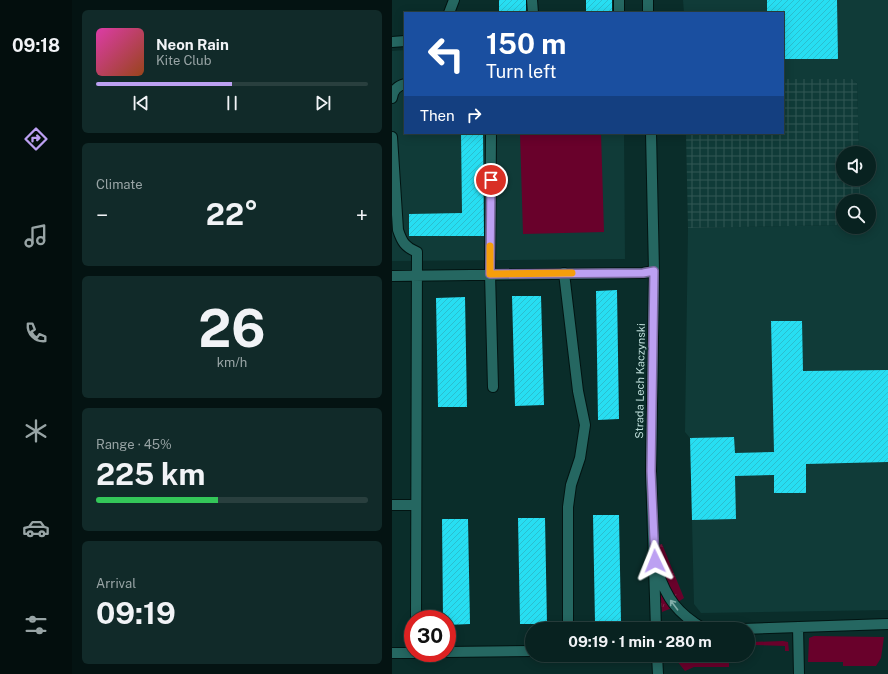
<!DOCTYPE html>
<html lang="en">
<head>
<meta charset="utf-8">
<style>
  :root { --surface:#082220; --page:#112a29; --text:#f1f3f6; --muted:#98a4a5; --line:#293f3e; --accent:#bca0f2 }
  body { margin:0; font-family:"Public Sans",sans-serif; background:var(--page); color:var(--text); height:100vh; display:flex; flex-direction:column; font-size:15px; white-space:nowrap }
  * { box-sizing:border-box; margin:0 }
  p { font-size:13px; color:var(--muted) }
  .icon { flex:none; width:22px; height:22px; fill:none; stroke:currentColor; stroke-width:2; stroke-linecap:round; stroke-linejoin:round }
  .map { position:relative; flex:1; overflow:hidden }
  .sheet { display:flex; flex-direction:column; gap:10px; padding:10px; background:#041312; width:320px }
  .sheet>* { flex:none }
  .hud { position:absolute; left:12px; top:12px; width:380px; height:122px; border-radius:0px; box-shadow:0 2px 10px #0003,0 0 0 1px var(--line); background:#1a4fa0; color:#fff; overflow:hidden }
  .fabs { position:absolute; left:444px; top:146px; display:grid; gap:8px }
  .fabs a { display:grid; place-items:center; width:40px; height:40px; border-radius:50%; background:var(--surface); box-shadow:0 2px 10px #0003,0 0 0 1px var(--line); font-size:20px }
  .speed { position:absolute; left:12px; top:610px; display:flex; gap:8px; font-size:20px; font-weight:700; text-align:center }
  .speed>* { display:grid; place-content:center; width:52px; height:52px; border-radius:50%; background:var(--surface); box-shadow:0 2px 10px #0003,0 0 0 1px var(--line); line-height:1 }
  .speed .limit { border:6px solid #d22; background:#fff; color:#111 }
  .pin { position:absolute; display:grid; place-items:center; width:34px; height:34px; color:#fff; margin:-17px; border:2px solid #fff; border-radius:50%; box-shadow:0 1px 4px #0007 }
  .me { position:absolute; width:44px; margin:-22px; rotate:358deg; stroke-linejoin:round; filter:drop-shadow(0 0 3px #0008) }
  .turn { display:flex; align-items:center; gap:14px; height:84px; padding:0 16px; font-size:18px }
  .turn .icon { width:52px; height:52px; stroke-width:2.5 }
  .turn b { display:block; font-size:28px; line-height:34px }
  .then { display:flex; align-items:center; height:38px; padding:0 16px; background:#0003; gap:8px; font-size:15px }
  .big { font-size:30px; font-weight:700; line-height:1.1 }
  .sheet .widget { flex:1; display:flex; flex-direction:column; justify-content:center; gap:6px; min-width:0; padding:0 14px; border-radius:6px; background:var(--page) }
  .sheet .dial { align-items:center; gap:0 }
  .dial b { font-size:52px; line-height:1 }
  .song { display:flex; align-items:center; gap:12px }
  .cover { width:48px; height:48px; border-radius:6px; background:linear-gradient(135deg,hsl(320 70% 55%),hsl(20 70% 35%)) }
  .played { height:4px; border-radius:2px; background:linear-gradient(90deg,var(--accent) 50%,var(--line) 50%) }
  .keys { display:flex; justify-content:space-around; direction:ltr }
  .heat { display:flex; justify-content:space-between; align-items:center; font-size:22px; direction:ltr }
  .charge { height:6px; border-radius:3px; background:linear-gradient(90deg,#34c759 45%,var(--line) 0) }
  .trip { position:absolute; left:133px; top:622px; width:230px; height:40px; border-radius:20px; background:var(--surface); box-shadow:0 2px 10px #0003,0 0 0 1px var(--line); font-weight:700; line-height:40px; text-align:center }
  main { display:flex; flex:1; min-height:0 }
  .tabs { display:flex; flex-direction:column; width:72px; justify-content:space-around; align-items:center; background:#030e0d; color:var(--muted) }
  .tabs .icon { width:28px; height:28px }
  .tabs .selected { color:var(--accent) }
  .tabs b { font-size:18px; color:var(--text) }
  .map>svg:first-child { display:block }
  .built { fill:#103b38 }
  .industrial { fill:url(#industrial-grid) }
  .grass { fill:url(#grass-tufts) }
  .garden { fill:#69012b }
  .building { fill:url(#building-hatch) }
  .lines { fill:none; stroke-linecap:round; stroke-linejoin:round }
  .minor-casing { stroke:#021412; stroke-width:12 }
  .minor { stroke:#256761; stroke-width:10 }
  .oneway { stroke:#81aea9 }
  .route-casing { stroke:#7a689d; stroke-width:10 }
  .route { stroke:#bca0f2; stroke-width:7 }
  .slow { stroke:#f59e0b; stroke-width:7 }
  .labels { text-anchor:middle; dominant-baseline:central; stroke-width:4; stroke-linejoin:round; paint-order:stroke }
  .street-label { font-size:11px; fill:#beddd9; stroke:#0a2d2a }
</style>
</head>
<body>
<main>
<nav class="tabs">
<b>09:18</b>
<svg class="icon selected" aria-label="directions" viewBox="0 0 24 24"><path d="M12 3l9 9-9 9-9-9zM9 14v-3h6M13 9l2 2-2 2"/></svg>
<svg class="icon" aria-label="music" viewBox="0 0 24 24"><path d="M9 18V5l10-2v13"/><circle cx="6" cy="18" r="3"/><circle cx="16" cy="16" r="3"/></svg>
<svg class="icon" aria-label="phone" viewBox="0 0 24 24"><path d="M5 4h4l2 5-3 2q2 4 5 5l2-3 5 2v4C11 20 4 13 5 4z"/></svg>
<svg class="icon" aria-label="climate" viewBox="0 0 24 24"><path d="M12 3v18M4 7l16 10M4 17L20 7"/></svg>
<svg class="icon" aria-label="car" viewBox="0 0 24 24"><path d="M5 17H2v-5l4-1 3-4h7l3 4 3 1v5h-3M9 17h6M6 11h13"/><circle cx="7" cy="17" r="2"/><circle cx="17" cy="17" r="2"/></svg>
<svg class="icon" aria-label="filters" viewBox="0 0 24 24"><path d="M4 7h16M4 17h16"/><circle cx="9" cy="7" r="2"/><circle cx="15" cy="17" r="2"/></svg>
</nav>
<section class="sheet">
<div class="widget">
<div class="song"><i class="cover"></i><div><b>Neon Rain</b><p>Kite Club</p></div></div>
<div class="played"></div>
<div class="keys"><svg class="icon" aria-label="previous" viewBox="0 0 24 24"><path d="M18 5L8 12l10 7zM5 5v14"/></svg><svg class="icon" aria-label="pause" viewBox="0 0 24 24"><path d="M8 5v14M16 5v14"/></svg><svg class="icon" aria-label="next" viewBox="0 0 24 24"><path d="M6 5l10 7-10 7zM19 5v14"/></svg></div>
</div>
<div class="widget"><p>Climate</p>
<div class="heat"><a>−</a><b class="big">22°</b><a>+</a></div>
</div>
<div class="widget dial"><b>26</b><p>km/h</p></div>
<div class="widget"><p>Range · 45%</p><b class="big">225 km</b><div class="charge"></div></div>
<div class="widget"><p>Arrival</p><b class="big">09:19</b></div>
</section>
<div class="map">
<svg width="496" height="674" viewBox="0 0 496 674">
  <defs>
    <pattern id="industrial-grid" width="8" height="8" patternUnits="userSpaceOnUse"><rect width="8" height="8" fill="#103b38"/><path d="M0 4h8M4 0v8" fill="none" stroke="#315754"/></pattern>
    <pattern id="grass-tufts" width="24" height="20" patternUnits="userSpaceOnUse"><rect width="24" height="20" fill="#69012b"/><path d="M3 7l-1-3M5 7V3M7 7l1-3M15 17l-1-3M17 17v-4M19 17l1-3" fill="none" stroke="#7d2649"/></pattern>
    <pattern id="building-hatch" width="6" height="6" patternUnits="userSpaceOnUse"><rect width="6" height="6" fill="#27def2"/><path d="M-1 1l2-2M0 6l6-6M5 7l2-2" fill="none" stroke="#2bbfcf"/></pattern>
  </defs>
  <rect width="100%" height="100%" fill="#0a2d2a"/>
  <!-- built -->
  <path class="built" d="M 291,0 L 496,0 L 496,610 L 309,613 L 302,604 L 298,438 L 293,432 L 296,228 L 451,225 L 451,227 L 477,227 L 477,201 L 468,201 L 468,179 L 477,179 L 477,153 L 467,153 L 465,83 L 460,79 L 391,79 L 391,13 L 292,13 Z
    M 13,50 L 13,133 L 232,133 L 233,259 L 0,261 L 0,51 Z"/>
  <!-- industrial -->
  <path class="industrial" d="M 391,79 L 460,79 L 465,83 L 467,153 L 451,153 L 451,179 L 468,179 L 468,201 L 451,201 L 451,225 L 296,228 L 294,133 L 391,133 Z"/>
  <!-- grass -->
  <path class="grass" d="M 270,544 L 292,598 L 286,602 C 274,587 268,564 267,545 Z
    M 270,590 L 280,608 L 270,612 L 267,591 Z"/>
  <!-- garden -->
  <path class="garden" d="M 128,133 L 209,133 L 212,232 L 131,234 Z
    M 422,636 L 492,637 L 489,658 L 484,666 L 451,666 L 451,662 L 416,662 L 417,638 Z
    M 391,641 L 396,642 L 397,651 L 393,651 L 393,646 L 361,645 L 360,642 Z
    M 302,655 L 337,655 L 337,667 L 302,667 L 293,671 L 285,661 Z"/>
  <!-- building -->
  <path class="building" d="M 107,0 L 134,0 L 134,13 L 107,13 Z
    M 194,0 L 220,0 L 220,13 L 194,13 Z
    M 375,0 L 445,0 L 446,59 L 391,59 L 391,13 L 375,13 Z
    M 69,133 L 91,133 L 92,236 L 17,236 L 17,214 L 70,213 Z
    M 225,290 L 227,419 L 206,420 L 204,291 Z
    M 120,296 L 149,296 L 152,405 L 123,406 Z
    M 73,297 L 75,407 L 46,407 L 44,298 Z
    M 379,321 L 410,321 L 411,371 L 496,370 L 496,462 L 414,464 L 414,493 L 382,493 L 382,475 L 343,476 L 344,519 L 300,520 L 298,438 L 342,437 L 343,453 L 382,452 Z
    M 201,515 L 227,515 L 229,623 L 203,623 Z
    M 126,518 L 153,518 L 155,624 L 128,624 Z
    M 50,519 L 76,519 L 78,624 L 55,625 L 55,619 L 51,619 Z"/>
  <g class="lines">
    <!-- minor casing -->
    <g class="minor-casing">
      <path id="minor" d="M 140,0 L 141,13
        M 227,0 L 227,13
        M 256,0 L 256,13
        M 57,13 L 62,0
        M 0,42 L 13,41
        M 0,98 C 1,90 5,86 13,84
        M 99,133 L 98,274 L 101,387
        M 259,133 L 262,271 L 259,471 L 264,629
        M 0,137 L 6,230 C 10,242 13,247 25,252 L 24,619
        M 172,273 L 186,391 L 193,425 L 188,458 L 179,485 L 176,507 L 176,629
        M 0,276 L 251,273 L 262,271
        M 0,505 L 23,505
        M 265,570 C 275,599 285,613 312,629
        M 406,627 L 407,674
        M 350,629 L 496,624
        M 55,652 L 140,651
        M 0,653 L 22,653
        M 265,655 L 266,674"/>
    </g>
    <!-- minor -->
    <use href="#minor" class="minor"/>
  </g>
  <!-- one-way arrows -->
  <defs><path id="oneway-shaft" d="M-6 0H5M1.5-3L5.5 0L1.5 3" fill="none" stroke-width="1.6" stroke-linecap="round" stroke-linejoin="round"/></defs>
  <use class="oneway" href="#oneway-shaft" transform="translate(282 605) rotate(-127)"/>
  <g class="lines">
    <!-- route casing -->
    <g class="route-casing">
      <path id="route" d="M 99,180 L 98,274 L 251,273 L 262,271 L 259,471 L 263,561"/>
    </g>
    <!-- route -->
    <use href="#route" class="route"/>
    <!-- slow -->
    <path class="slow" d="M 98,246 L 98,274 L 180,273"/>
  </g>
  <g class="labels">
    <!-- street labels -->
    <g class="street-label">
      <text transform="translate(248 381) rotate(-89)">Strada Lech Kaczynski</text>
    </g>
  </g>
</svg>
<div class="fabs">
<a><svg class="icon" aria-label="sound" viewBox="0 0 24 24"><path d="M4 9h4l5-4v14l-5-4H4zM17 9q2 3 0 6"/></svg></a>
<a><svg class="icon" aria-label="search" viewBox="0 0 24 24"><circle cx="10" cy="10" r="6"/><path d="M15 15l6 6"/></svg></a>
</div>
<div class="speed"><div class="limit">30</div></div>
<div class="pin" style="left:99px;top:180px;background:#d93025"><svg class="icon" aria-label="arrive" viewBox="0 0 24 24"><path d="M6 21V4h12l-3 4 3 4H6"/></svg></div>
<svg class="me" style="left:263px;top:561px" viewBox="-20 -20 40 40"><path d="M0-17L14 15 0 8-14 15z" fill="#bca0f2" stroke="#fff" stroke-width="4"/></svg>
<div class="trip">09:19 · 1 min · 280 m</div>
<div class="hud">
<div class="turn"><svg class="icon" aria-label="left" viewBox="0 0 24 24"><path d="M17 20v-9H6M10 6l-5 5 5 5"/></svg><div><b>150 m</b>Turn left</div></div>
<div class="then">Then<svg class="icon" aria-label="right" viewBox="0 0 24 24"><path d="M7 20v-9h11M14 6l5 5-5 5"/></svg></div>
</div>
</div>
</main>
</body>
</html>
